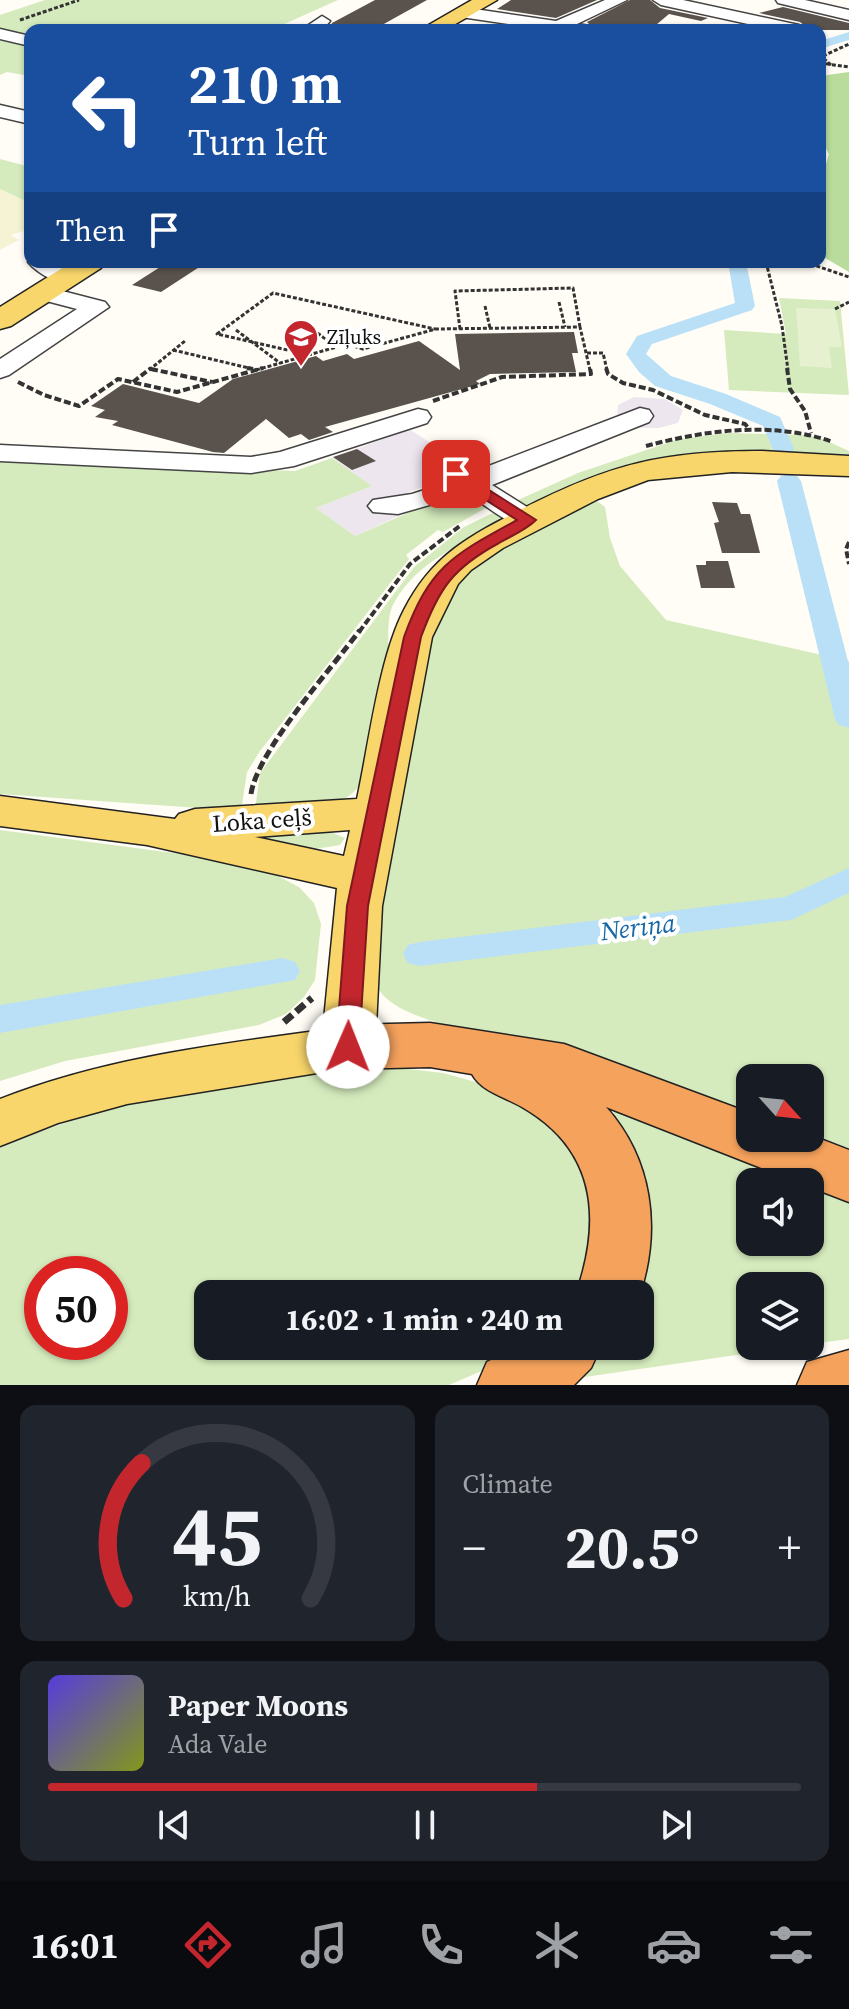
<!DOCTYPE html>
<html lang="en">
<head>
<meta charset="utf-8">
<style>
  :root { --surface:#171b24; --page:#20242c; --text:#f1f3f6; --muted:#9ea1a6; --line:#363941; --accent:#c4262e }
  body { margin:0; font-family:"Source Serif 4",serif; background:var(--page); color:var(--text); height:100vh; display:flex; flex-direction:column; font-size:30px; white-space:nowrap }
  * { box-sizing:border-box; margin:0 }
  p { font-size:26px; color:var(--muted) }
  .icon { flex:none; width:44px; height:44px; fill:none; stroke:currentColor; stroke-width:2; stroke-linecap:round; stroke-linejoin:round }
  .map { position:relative; height:1385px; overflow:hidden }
  .drawer { display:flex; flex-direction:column; gap:20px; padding:20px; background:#0d0f14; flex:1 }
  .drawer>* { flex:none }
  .hud { position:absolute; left:24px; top:24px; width:802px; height:244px; border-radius:16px; box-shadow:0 2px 6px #0004; background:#1a4fa0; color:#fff; overflow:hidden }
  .needle { width:52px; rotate:117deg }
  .buttons { position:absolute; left:736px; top:1064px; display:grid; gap:16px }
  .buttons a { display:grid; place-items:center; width:88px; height:88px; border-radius:16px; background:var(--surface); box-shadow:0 2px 6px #0004; font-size:40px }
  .speed { position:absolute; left:24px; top:1256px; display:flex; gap:16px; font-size:40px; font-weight:700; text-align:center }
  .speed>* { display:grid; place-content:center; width:104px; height:104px; border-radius:50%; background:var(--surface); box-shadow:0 2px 6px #0004; line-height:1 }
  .speed .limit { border:12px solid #d22; background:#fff; color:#111 }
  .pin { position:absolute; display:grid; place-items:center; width:68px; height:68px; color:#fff; margin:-34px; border-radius:16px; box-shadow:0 4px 12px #0006 }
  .me { position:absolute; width:88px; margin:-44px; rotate:1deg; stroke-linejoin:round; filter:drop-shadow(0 0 6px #0008) }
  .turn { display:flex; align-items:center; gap:28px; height:168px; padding:0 32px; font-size:36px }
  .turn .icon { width:104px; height:104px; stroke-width:2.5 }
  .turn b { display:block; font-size:56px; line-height:68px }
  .then { display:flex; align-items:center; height:76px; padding:0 32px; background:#0003; gap:16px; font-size:30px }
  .big { font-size:60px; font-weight:700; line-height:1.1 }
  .drawer .tile { flex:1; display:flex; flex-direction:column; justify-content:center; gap:12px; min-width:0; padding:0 28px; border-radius:16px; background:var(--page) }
  .drawer .dial { align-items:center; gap:0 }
  .dial svg { height:208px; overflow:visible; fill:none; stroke:var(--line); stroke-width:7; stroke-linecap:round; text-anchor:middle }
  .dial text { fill:var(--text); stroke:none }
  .song { display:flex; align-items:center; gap:24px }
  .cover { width:96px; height:96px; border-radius:12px; background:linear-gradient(135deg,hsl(250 70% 55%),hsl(70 70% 35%)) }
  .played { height:8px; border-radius:4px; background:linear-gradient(90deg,var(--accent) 65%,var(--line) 65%) }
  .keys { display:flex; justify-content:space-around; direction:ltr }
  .heat { display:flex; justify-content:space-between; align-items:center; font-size:44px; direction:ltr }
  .drawer .tiles { flex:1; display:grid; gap:20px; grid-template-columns:1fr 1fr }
  .tile:last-child { grid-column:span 2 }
  .trip { position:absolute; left:194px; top:1280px; width:460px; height:80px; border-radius:16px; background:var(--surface); box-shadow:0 2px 6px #0004; font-weight:700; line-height:80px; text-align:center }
  .tabs { display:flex; height:128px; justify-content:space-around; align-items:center; background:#090b0e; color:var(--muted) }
  .tabs .icon { width:56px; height:56px }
  .tabs .active { color:var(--accent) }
  .tabs b { font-size:36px; color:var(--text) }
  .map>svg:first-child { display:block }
  .industrial { fill:#eee6ef }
  .farmland { fill:#f6f3d4 }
  .green { fill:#d5ebbd; fill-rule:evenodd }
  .forest { fill:#b9dc9c }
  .pitch { fill:#e6f2cf }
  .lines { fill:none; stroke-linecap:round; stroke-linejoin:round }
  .canal { fill:#b9e0f7; fill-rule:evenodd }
  .building { fill:#5a524d }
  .minor-casing { stroke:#444; stroke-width:3 }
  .major-casing { stroke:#222; stroke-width:3 }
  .highway-casing { stroke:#222; stroke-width:3 }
  .path-far3 { stroke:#333; stroke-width:3; stroke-dasharray:4 2; stroke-linecap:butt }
  .path-far2 { stroke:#333; stroke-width:4; stroke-dasharray:7 3; stroke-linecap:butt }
  .path-far1 { stroke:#333; stroke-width:5; stroke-dasharray:9 4; stroke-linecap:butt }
  .path { stroke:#333; stroke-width:7; stroke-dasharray:11 5; stroke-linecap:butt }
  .minor { fill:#fff; fill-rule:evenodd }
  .major { fill:#f9d66b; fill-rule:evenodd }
  .highway { fill:#f5a25d; fill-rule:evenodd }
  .route { fill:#c4262e; stroke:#7f191e; stroke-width:2 }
  .labels { text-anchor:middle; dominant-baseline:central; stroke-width:8; stroke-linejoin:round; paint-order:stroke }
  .far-poi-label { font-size:20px; fill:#111; stroke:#fff; text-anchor:start }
  .street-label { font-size:24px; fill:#111; stroke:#fff }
  .water-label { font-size:26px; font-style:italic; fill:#1768a6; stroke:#fff }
</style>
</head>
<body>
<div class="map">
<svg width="849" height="1385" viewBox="0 0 849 1385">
  <rect width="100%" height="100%" fill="#fffdf5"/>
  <!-- industrial -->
  <path class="industrial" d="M 634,397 L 665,399 L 683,410 L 678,423 L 659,428 L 635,428 L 617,418 L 618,405 Z
    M 409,429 L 469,468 L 407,493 L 423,505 L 355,536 L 316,508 L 372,486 L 332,458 Z"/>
  <!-- farmland -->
  <path class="farmland" d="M 0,189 L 30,203 L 30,229 L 11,235 L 19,240 L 0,250 Z"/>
  <!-- green -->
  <path class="green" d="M 45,0 L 338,0 L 271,30 L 212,30 L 137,24 L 105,30 L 30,30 L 30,36 L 0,29 L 0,15 Z
    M 0,37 L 30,44 L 30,76 L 7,72 L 0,75 Z
    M 0,159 L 30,167 L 30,203 L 0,189 Z
    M 779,298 L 840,301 L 849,395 L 729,390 L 724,330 L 786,334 Z
    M 728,433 L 805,435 L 818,437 L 849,451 L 849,460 L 619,470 L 526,506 L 518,500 L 578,473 L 679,439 Z
    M 332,458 L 372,486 L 316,508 L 355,536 L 465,488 L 493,504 L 443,532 L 438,530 L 406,555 L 409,559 L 260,751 L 247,772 L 241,811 L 0,794 L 0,460 L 295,471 Z
    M 594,499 L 605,507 L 610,538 L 620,566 L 666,620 L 849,661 L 849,1159 L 810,1138 L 810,1078 L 750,1078 L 750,1121 C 683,1097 617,1069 549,1049 C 508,1037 411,1026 383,995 C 372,982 373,965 372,949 L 425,643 L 451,592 L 476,563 L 517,537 Z
    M 501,509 L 502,517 C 464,546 418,559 394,603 C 386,616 389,641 388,657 C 386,696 382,785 340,801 C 314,810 283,808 255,810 L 260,773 L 414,567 L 464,527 Z
    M 319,827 L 345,838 L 340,845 L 315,849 L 254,840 L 256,828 Z
    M 0,830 L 181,854 L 272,873 L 299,887 L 314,903 L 321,924 L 315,980 L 304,997 L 286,1014 L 259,1025 L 65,1061 L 0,1081 Z
    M 400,1068 L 443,1073 L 515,1093 L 567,1131 L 597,1199 L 579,1294 L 208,1294 L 208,1346 L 530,1346 L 512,1358 L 449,1385 L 0,1385 L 0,1148 C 115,1096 274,1073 400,1068 ZM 42,1274 L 110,1274 L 110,1342 L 42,1342 Z
    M 618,1105 L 849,1193 L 849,1339 L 810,1344 L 810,1286 L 750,1286 L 750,1346 L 798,1346 L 578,1378 L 602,1346 L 640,1346 L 640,1294 L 610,1121 ZM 750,1182 L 810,1182 L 810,1242 L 750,1242 Z"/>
  <!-- forest -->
  <path class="forest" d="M 849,72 L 849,272 L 820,255 L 820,184 L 829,154 L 820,138 L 820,76 Z"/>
  <!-- pitch -->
  <path class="pitch" d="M 796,308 L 835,309 L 842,347 L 829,347 L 832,368 L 800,366 Z"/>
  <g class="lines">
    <!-- canal -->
    <path class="canal" d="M 849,32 L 849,40 L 820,49 L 820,41 Z
      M 728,262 L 746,262 L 755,306 L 752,310 L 652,344 L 646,354 L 671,376 L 726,394 L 780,417 L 794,449 L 791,454 L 775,454 L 763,426 L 710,404 L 655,386 L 639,372 L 626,354 L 637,336 L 735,303 Z
      M 789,474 L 797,476 L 801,481 L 849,665 L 849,728 L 839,725 L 835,719 L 777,481 L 781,476 Z
      M 849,868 L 849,893 L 791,920 L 420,966 L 408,963 L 403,954 L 408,945 L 420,942 L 785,897 Z
      M 283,958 L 295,962 L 300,971 L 295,980 L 0,1033 L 0,1005 Z"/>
  </g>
  <!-- building -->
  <path class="building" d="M 375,0 L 427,0 L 373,30 L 330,30 L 332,23 Z
    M 511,0 L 597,0 L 556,18 L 497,9 Z
    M 630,0 L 650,0 L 660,8 L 708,18 L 701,21 L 669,14 L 650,30 L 595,30 L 587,22 Z
    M 783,7 L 849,23 L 849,30 L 810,30 L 800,22 L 759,13 Z
    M 168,262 L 207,262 L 161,292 L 132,285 Z
    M 574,332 L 578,353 L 572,353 L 576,372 L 490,374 L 476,381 L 480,384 L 325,427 L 333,432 L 309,440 L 301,434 L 289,438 L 266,419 L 224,453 L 213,452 L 112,425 L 118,421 L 95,417 L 105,410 L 91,406 L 123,384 L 199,403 L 233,379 L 316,356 L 323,361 L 347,354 L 354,359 L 419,341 L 460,370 L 455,334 Z
    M 357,449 L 376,461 L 352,470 L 333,457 Z
    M 712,502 L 737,503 L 741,514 L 750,514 L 760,553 L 722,553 L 714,523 L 719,522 Z
    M 706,561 L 728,561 L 735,588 L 701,588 L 696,565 L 706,565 Z"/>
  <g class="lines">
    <!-- minor casing -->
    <g class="minor-casing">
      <path id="minor" d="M 605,0 L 627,0 L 577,24 L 590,26 L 592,30 L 550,30 L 461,17 L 453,12 L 461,7 L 556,21 Z
        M 653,0 L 683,0 L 799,25 L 807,30 L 776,30 L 661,5 Z
        M 776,0 L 805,0 L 849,10 L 849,20 L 778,3 Z
        M 322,16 L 330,21 L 325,27 L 327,30 L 310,30 L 307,26 Z
        M 0,29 L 30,36 L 30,46 L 0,39 Z
        M 0,105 L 30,112 L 30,124 L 0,117 Z
        M 30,259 L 30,262 L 56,262 L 80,278 L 76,283 C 61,287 38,274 28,262 Z
        M 43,286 L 105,302 L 109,307 L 9,375 L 0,378 L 0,359 L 77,309 L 35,298 L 31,293 L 35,288 Z
        M 640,408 L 649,410 L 653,416 L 649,422 L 492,485 L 538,514 L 543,520 L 538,526 C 514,532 489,507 468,494 L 398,514 L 373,512 L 368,506 L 373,500 L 412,494 L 449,482 L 444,475 L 448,469 L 458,467 L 473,472 Z
        M 418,409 L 427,411 L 431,417 L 427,423 L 294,466 L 251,473 L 0,461 L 0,445 L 251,457 L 280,452 Z"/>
    </g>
    <!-- major casing -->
    <g class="major-casing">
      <path id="major" d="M 472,0 L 497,0 L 445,30 L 420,30 Z
        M 72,262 L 105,262 L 101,268 L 11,326 L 0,329 L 0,307 Z
        M 762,451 L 849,456 L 849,476 L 732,472 L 648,480 L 598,499 L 503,548 L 471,570 L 458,584 L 432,637 L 382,906 L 375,1047 L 367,1062 L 348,1068 L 127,1104 L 58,1123 L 0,1146 L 0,1099 C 104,1058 213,1045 323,1030 L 337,888 L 147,845 L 0,826 L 0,796 L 175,819 L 179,814 L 195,809 L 357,799 C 369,744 379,658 404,610 C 432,555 469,536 522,509 C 610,464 663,451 762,451 ZM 350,830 L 344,856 L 255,837 Z"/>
    </g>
    <!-- highway casing -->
    <g class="highway-casing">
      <path id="highway" d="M 430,1023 L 564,1044 L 750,1113 L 750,1138 L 810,1138 L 810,1135 L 849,1150 L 849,1202 L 810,1187 L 810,1182 L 797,1182 L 606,1107 C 653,1160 661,1229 640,1294 L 576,1294 C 602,1219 597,1150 522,1107 C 505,1097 482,1092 472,1074 L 430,1067 L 348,1069 L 328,1063 L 320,1047 L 328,1031 L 348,1025 Z
        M 518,1346 L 601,1346 L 591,1368 L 574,1385 L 477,1385 L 487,1362 Z
        M 849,1350 L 849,1385 L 797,1385 L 807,1362 Z"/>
    </g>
    <!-- path-far3 -->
    <path class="path-far3" d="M 20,20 L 79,0
      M 820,63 L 849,67
      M 831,65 L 823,58 L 825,55 L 849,44
      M 766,262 L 782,326 L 788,370
      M 805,262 L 849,277
      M 559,302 L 565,327
      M 485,306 L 490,328
      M 835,309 L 849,302
      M 303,322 L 336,347
      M 460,329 L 455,291 L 573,288 L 580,327
      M 236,330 L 280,363
      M 173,350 L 253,369
      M 587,353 L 603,353 L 607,370
      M 305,354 L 217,334 L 273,293 L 435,329
      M 151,369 L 154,370
      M 149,370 L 185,341
      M 256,370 L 347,344 L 363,349 L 436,329 L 580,327 L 590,370"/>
    <!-- path-far2 -->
    <path class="path-far2" d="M 247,368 L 253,369
      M 606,368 L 608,374 L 623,383 L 653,390 L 705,415 L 745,424 L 750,430
      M 787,368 L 790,389 L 805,411 L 811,433
      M 151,369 L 212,382
      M 18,382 L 44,395 L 79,406 L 118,379 L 177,392 L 263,368
      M 133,382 L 151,368
      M 433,401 L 502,377 L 591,374 L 590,368
      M 646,446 C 705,430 774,421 833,442
      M 849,542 L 846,549 L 849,564
      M 359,632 L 410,564 L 461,525"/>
    <!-- path-far1 -->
    <path class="path-far1" d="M 251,794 C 257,751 332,668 360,630"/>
    <!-- path -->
    <path class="path" d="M 284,1022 L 312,998"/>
    <!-- minor -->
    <use href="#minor" class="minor"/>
    <!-- major -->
    <use href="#major" class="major"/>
    <!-- highway -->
    <use href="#highway" class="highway"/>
  </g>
  <!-- route -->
  <path class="route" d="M 456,469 L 536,520 C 526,530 511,536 499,543 C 453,568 439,588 421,637 L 368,906 L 359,1047 L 356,1053 L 348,1056 L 340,1053 L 336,1047 L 347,906 L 404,637 C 430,566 453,555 517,520 L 450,477 L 448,474 Z"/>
  <!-- icons -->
  <defs>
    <g id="school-pin" transform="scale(1.8)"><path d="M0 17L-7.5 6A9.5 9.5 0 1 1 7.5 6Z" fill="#c4262e" stroke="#fff"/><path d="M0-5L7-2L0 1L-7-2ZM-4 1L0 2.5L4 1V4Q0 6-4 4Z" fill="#fff"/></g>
  </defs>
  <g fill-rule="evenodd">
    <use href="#school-pin" x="301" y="337"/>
  </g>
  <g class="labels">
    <!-- far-poi labels -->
    <g class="far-poi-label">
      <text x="327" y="337">Zīļuks</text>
    </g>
    <!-- street labels -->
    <g class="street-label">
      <text transform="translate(262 820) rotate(-4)">Loka ceļš</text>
    </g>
    <!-- water labels -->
    <g class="water-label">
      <text transform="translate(638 927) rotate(-7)">Neriņa</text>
    </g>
  </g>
</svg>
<div class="buttons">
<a><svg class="needle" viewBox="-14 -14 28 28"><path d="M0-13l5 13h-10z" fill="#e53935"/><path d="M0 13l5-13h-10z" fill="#9ea1a6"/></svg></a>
<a><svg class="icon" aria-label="sound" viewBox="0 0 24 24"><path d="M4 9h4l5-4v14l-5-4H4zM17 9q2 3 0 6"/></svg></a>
<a><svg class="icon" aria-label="layers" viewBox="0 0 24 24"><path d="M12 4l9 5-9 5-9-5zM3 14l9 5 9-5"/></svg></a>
</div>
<div class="speed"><div class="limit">50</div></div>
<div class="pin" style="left:456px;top:474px;background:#d93025"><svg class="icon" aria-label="arrive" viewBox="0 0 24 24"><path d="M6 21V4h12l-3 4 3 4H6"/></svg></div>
<svg class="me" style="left:348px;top:1047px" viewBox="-20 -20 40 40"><circle r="19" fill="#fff"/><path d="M0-13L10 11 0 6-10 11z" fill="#c4262e"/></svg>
<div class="trip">16:02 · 1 min · 240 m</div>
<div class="hud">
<div class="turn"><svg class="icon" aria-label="left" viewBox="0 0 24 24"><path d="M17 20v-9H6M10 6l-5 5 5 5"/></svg><div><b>210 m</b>Turn left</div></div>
<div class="then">Then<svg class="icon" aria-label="arrive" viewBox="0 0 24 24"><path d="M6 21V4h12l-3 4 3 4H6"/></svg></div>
</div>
</div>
<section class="drawer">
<div class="tiles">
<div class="tile dial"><svg viewBox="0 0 100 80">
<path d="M14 69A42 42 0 1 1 86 69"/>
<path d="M14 69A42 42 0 0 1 21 17" stroke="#c4262e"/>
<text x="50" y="56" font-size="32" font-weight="700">45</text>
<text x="50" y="72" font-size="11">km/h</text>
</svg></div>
<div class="tile"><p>Climate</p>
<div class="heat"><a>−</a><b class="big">20.5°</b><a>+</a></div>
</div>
<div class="tile">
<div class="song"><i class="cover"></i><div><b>Paper Moons</b><p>Ada Vale</p></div></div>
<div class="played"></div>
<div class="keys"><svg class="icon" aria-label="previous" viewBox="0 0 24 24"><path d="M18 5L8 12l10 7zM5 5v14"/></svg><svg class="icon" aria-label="pause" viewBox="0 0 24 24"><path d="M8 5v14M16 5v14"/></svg><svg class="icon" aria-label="next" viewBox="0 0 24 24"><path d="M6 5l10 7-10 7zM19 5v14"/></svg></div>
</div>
</div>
</section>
<nav class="tabs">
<b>16:01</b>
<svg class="icon active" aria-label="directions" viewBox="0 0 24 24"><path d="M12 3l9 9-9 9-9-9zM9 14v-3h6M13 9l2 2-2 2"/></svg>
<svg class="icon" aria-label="music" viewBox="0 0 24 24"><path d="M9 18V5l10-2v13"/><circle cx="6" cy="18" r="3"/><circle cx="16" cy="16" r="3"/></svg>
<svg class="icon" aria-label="phone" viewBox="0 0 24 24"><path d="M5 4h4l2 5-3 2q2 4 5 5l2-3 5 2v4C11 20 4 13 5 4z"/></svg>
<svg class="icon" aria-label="climate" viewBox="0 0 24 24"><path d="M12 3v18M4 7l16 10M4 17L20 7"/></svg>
<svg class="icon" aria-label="car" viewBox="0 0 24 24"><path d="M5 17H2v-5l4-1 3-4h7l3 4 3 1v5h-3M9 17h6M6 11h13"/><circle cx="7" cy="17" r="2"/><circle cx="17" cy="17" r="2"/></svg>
<svg class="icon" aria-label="filters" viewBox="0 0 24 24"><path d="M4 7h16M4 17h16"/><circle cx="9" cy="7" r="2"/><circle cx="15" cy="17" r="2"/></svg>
</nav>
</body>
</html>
